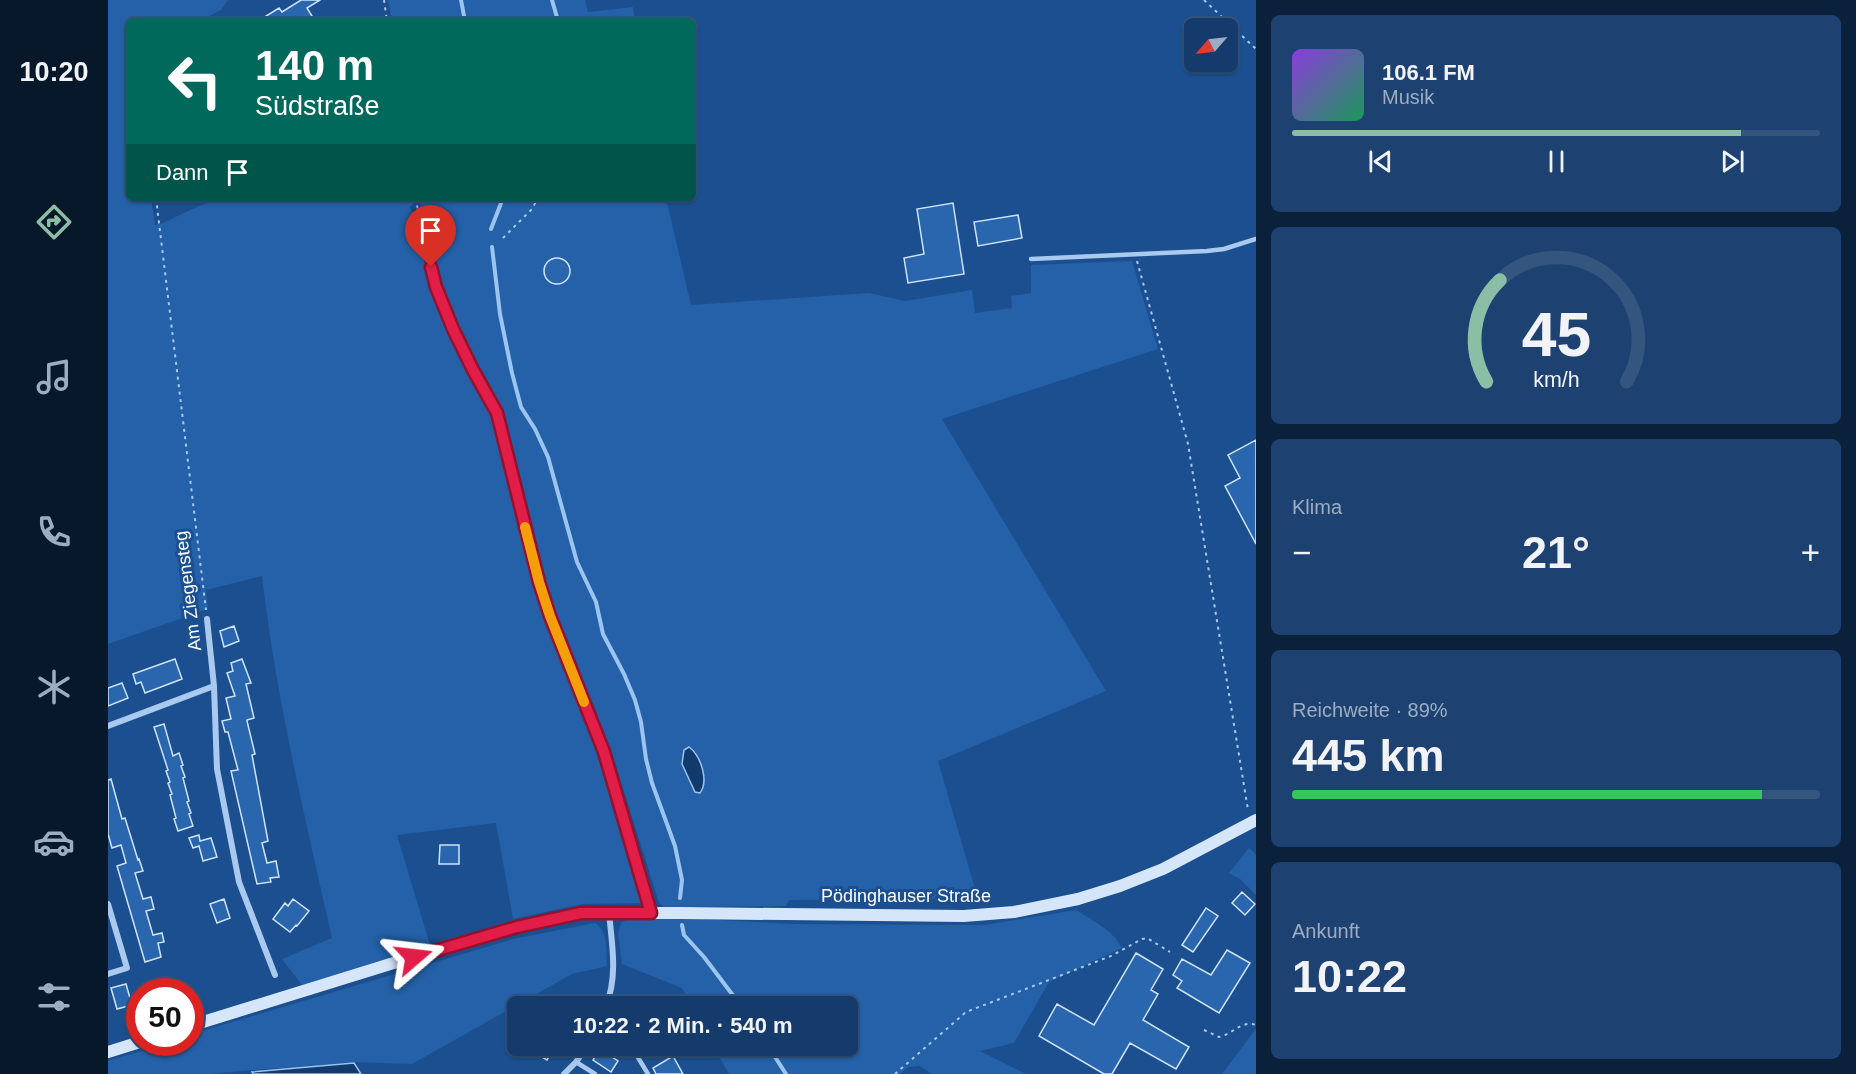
<!DOCTYPE html>
<html lang="de">
<head>
<meta charset="utf-8">
<style>
  :root { --surface:#143b6b; --page:#1d4271; --text:#f1f3f6; --muted:#9dadc1; --line:#33557e; --accent:#8abfa5 }
  body { margin:0; font-family:Arial,sans-serif; background:var(--page); color:var(--text); height:100vh; display:flex; flex-direction:column; font-size:22px; white-space:nowrap }
  * { box-sizing:border-box; margin:0 }
  p { font-size:20px; color:var(--muted) }
  .icon { flex:none; width:33px; height:33px; fill:none; stroke:currentColor; stroke-width:2; stroke-linecap:round; stroke-linejoin:round }
  .map { position:relative; flex:1; overflow:hidden }
  .drawer { display:flex; flex-direction:column; gap:15px; padding:15px; background:#0b203b; width:600px }
  .drawer>* { flex:none }
  .hud { position:absolute; left:18px; top:18px; width:570px; height:183px; border-radius:9px; box-shadow:0 2px 4px #0004,0 0 0 2px var(--line); background:#00695c; color:#fff; overflow:hidden }
  .needle { width:39px; rotate:242deg }
  .tools { position:absolute; left:1076px; top:18px; display:grid; gap:12px }
  .tools a { display:grid; place-items:center; width:54px; height:54px; border-radius:9px; background:var(--surface); box-shadow:0 2px 4px #0004,0 0 0 2px var(--line); font-size:30px }
  .speed { position:absolute; left:18px; top:978px; display:flex; gap:12px; font-size:30px; font-weight:700; text-align:center }
  .speed>* { display:grid; place-content:center; width:78px; height:78px; border-radius:50%; background:var(--surface); box-shadow:0 2px 4px #0004,0 0 0 2px var(--line); line-height:1 }
  .speed .limit { border:9px solid #d22; background:#fff; color:#111 }
  .pin { position:absolute; display:grid; place-items:center; width:51px; height:51px; color:#fff; margin:-62px -26px; border-radius:50% 50% 50% 0; rotate:-45deg; box-shadow:0 0 6px #0007 }
  .pin .icon { rotate:45deg }
  .me { position:absolute; width:66px; margin:-33px; rotate:73deg; stroke-linejoin:round; filter:drop-shadow(0 0 4px #0008) }
  .turn { display:flex; align-items:center; gap:21px; height:126px; padding:0 30px; font-size:27px }
  .turn .icon { width:78px; height:78px; stroke-width:2.5 }
  .turn b { display:block; font-size:42px; line-height:51px }
  .then { display:flex; align-items:center; height:57px; padding:0 30px; background:#0003; gap:12px; font-size:22px }
  .big { font-size:45px; font-weight:800; line-height:1.1 }
  .drawer .tile { flex:1; display:flex; flex-direction:column; justify-content:center; gap:9px; min-width:0; padding:0 21px; border-radius:9px; background:var(--page) }
  .drawer .dial { align-items:center; gap:0 }
  .dial svg { height:156px; overflow:visible; fill:none; stroke:var(--line); stroke-width:7; stroke-linecap:round; text-anchor:middle }
  .dial text { fill:var(--text); stroke:none }
  .song { display:flex; align-items:center; gap:18px }
  .cover { width:72px; height:72px; border-radius:9px; background:linear-gradient(135deg,hsl(270 70% 55%),hsl(150 70% 35%)) }
  .played { height:6px; border-radius:3px; background:linear-gradient(90deg,var(--accent) 85%,var(--line) 85%) }
  .keys { display:flex; justify-content:space-around; direction:ltr }
  .heat { display:flex; justify-content:space-between; align-items:center; font-size:33px; direction:ltr }
  .charge { height:9px; border-radius:4px; background:linear-gradient(90deg,#34c759 89%,var(--line) 0) }
  .trip { position:absolute; left:399px; top:996px; width:351px; height:60px; border-radius:9px; background:var(--surface); box-shadow:0 2px 4px #0004,0 0 0 2px var(--line); font-weight:800; line-height:60px; text-align:center }
  main { display:flex; flex:1; min-height:0 }
  .tabs { display:flex; flex-direction:column; width:108px; justify-content:space-around; align-items:center; background:#08182b; color:var(--muted) }
  .tabs .icon { width:42px; height:42px }
  .tabs .active { color:var(--accent) }
  .tabs b { font-size:27px; color:var(--text) }
  .map>svg:first-child { display:block }
  .green { fill:#2461a8 }
  .water { fill:#123a6d; stroke:#9cc4f0; stroke-width:1.5 }
  .lines { fill:none; stroke-linecap:round; stroke-linejoin:round }
  .stream { stroke:#9cc4f0; stroke-width:4 }
  .building { fill:#2a66ad; stroke:#cfe3fa; stroke-width:1.5 }
  .path { stroke:#a9c9ee; stroke-width:2; stroke-dasharray:3 4.5; stroke-linecap:butt }
  .lane { stroke:#a9c9ee; stroke-width:4.5 }
  .street { stroke:#a9c9ee; stroke-width:6 }
  .secondary { stroke:#d6e6fa; stroke-width:12 }
  .route-casing { stroke:#92132f; stroke-width:15 }
  .route { stroke:#e11d48; stroke-width:10 }
  .slow { stroke:#f59e0b; stroke-width:10 }
  .labels { text-anchor:middle; dominant-baseline:central; stroke-width:6; stroke-linejoin:round; paint-order:stroke }
  .street-label { font-size:18px; fill:#fff; stroke:#1b4f8f }
</style>
</head>
<body>
<main>
<nav class="tabs">
<b>10:20</b>
<svg class="icon active" aria-label="directions" viewBox="0 0 24 24"><path d="M12 3l9 9-9 9-9-9zM9 14v-3h6M13 9l2 2-2 2"/></svg>
<svg class="icon" aria-label="music" viewBox="0 0 24 24"><path d="M9 18V5l10-2v13"/><circle cx="6" cy="18" r="3"/><circle cx="16" cy="16" r="3"/></svg>
<svg class="icon" aria-label="phone" viewBox="0 0 24 24"><path d="M5 4h4l2 5-3 2q2 4 5 5l2-3 5 2v4C11 20 4 13 5 4z"/></svg>
<svg class="icon" aria-label="climate" viewBox="0 0 24 24"><path d="M12 3v18M4 7l16 10M4 17L20 7"/></svg>
<svg class="icon" aria-label="car" viewBox="0 0 24 24"><path d="M5 17H2v-5l4-1 3-4h7l3 4 3 1v5h-3M9 17h6M6 11h13"/><circle cx="7" cy="17" r="2"/><circle cx="17" cy="17" r="2"/></svg>
<svg class="icon" aria-label="filters" viewBox="0 0 24 24"><path d="M4 7h16M4 17h16"/><circle cx="9" cy="7" r="2"/><circle cx="15" cy="17" r="2"/></svg>
</nav>
<div class="map">
<svg width="1148" height="1074" viewBox="0 0 1148 1074">
  <rect width="100%" height="100%" fill="#1b4f8f"/>
  <!-- green -->
  <path class="green" d="M 0,0 L 120,0 L 113,10 L 92,21 L 21,21 L 21,198 L 43,198 L 47,225 L 55,223 C 73,215 92,204 111,199 C 131,193 153,205 172,198 L 304,198 L 305,205 L 302,206 L 321,281 L 338,327 L 382,413 L 427,583 L 444,637 L 494,754 L 535,897 L 532,903 L 475,904 L 405,919 L 388,823 L 289,835 L 322,945 L 194,985 L 174,959 L 224,938 C 197,818 168,698 154,576 L 98,590 L 100,609 L 0,644 Z
    M 280,0 L 477,0 L 480,12 L 525,7 L 527,21 L 284,21 Z
    M 312,198 L 558,198 L 583,305 L 761,293 L 797,301 L 864,290 L 867,313 L 904,308 L 903,296 L 923,293 L 923,265 L 1024,261 L 1050,349 L 834,419 L 998,691 L 830,761 L 870,899 L 681,900 L 678,906 L 556,907 L 551,903 L 503,750 L 445,613 L 393,413 L 350,327 L 334,287 L 326,261 L 327,254 L 332,248 L 330,237 C 311,236 313,213 312,198 Z
    M 1141,848 L 1148,855 L 1148,895 L 1132,879 L 1121,873 Z
    M 968,910 C 985,921 1005,930 1014,948 L 941,982 L 906,1043 L 872,1051 L 918,1074 L 824,1074 L 812,1066 L 800,1067 L 792,1074 L 621,1074 L 605,1046 L 740,1046 L 740,1006 L 584,1006 L 574,988 L 514,964 L 510,933 L 513,923 L 522,918 L 575,918 L 686,924 L 876,925 Z
    M 487,923 C 501,932 498,951 499,966 L 464,974 L 304,1064 L 247,1062 L 189,1068 L 157,1069 L 102,1074 L 0,1074 L 0,1061 L 59,1043 L 82,1042 L 83,1035 L 94,1031 L 405,939 Z
    M 1148,1029 L 1148,1074 L 1114,1074 Z"/>
  <!-- water -->
  <path class="water" d="M 581,747 C 593,756 601,781 592,793 L 587,792 L 574,764 L 576,750 Z
    M 246,1063 L 253,1074 L 145,1074 L 144,1072 Z"/>
  <g class="lines">
    <!-- stream -->
    <path class="stream" d="M 353,0 L 357,21
      M 444,0 L 450,21
      M 383,229 L 395,198
      M 384,247 L 392,314 L 404,373 L 413,407 L 427,429 L 440,457 L 469,562 L 488,602 L 495,634 L 516,674 L 527,700 L 533,722 L 538,759 L 544,783 L 567,846 L 574,880 L 572,898
      M 574,925 L 576,935 L 596,957 L 633,1006
      M 660,1046 L 678,1074"/>
  </g>
  <!-- building -->
  <path class="building" d="M 193,0 L 212,0 L 199,8 L 207,21 L 150,21 L 171,8 L 174,12 Z
    M 845,203 L 856,274 L 800,283 L 796,258 L 816,254 L 809,209 Z
    M 910,215 L 914,238 L 870,246 L 866,222 Z
    M436 271a13 13 0 1 1 26 0a13 13 0 1 1-26 0Z
    M 1148,440 L 1148,544 L 1117,486 L 1132,478 L 1120,455 Z
    M 126,626 L 131,641 L 116,647 L 112,631 Z
    M 67,659 L 74,679 L 37,693 L 33,682 L 28,684 L 25,674 Z
    M 134,659 L 143,683 L 138,684 L 146,718 L 139,720 L 139,721 L 147,754 L 144,755 L 160,841 L 154,843 L 159,863 L 168,861 L 171,877 L 162,878 L 163,882 L 149,884 L 123,771 L 130,770 L 120,732 L 117,732 L 114,721 L 123,719 L 118,698 L 127,696 L 119,673 L 125,671 L 123,663 Z
    M 14,683 L 20,698 L 0,706 L 0,688 Z
    M 56,724 L 65,756 L 71,753 L 75,765 L 73,766 L 77,777 L 75,778 L 81,801 L 79,802 L 83,813 L 81,814 L 85,826 L 70,831 L 66,819 L 68,818 L 62,795 L 64,794 L 60,783 L 62,782 L 58,771 L 60,770 L 46,727 Z
    M 3,779 L 14,819 L 17,818 L 30,860 L 31,859 L 35,871 L 27,873 L 35,899 L 43,897 L 46,909 L 38,911 L 45,935 L 54,933 L 56,942 L 50,943 L 53,957 L 37,962 L 9,866 L 18,863 L 13,845 L 4,848 L 0,834 L 0,780 Z
    M 91,835 L 92,841 L 103,838 L 109,857 L 95,861 L 91,846 L 85,848 L 81,838 Z
    M 332,845 L 351,845 L 351,864 L 331,864 Z
    M 1134,892 L 1147,904 L 1137,915 L 1124,903 Z
    M 116,899 L 122,918 L 109,923 L 102,904 Z
    M 185,899 L 201,911 L 189,926 L 188,925 L 182,932 L 165,919 L 177,903 L 180,906 Z
    M 1098,908 L 1110,916 L 1085,952 L 1074,945 Z
    M 1119,950 L 1142,963 L 1111,1013 L 1069,988 L 1074,981 L 1065,975 L 1074,959 L 1103,975 Z
    M 1028,953 L 1055,969 L 1043,990 L 1050,994 L 1035,1020 L 1081,1047 L 1068,1069 L 1022,1043 L 1004,1074 L 996,1074 L 931,1036 L 949,1004 L 986,1025 Z
    M 18,984 L 24,1005 L 9,1009 L 3,988 Z
    M 415,1046 L 447,1046 L 439,1060 Z
    M 492,1049 L 510,1061 L 503,1072 L 485,1060 Z
    M 565,1056 L 575,1074 L 548,1074 L 545,1068 Z"/>
  <g class="lines">
    <!-- path -->
    <path class="path" d="M 276,0 L 279,21
      M 1096,0 L 1148,49
      M 48,198 L 98,610
      M 308,198 L 314,239
      M 395,238 L 424,209 L 430,198
      M 319,239 L 328,198
      M 1029,261 L 1080,444 L 1140,810
      M 1096,1030 L 1111,1037 C 1125,1034 1133,1020 1148,1025
      M 43,1045 L 51,1042
      M 787,1074 L 858,1012 L 1003,956 L 1034,939 L 1039,938 L 1062,952"/>
    <!-- lane -->
    <path class="lane" d="M 923,259 L 1099,251 L 1116,249 L 1148,239
      M 523,1046 L 540,1074
      M 468,1062 L 487,1074"/>
    <!-- street -->
    <path class="street" d="M 317,247 L 328,287 L 345,329 L 365,370 L 389,413 L 431,582 L 442,616 L 496,752 L 543,913
      M 99,619 L 106,686 L 109,769 L 131,882 L 167,975
      M 0,726 L 106,686
      M 0,904 L 19,968 L 0,974
      M 498,1006 C 510,976 504,944 501,913
      M 456,1074 L 468,1062 L 479,1046"/>
    <!-- secondary -->
    <path class="secondary" d="M 82,1026 L 350,943 L 409,927 L 473,913 L 573,913 L 856,916 L 906,912 L 970,899 L 1012,886 L 1055,869 L 1148,820
      M 0,1052 L 32,1042"/>
  </g>
  <g class="lines">
    <!-- route casing -->
    <g class="route-casing">
      <path id="route" d="M 306,957 L 409,927 L 473,913 L 543,913 L 496,752 L 442,616 L 431,582 L 389,413 L 365,370 L 345,329 L 328,287 L 323,267"/>
    </g>
    <!-- route -->
    <use href="#route" class="route"/>
    <!-- slow -->
    <path class="slow" d="M 417,527 L 431,582 L 442,616 L 476,702"/>
  </g>
  <g class="labels">
    <!-- street labels -->
    <g class="street-label">
      <text transform="translate(80 591) rotate(-97)">Am Ziegensteg</text>
      <text x="798" y="896">Pödinghauser Straße</text>
    </g>
  </g>
</svg>
<div class="tools">
<a><svg class="needle" viewBox="-14 -14 28 28"><path d="M0-13l5 13h-10z" fill="#e53935"/><path d="M0 13l5-13h-10z" fill="#9dadc1"/></svg></a>
</div>
<div class="speed"><div class="limit">50</div></div>
<div class="pin" style="left:323px;top:267px;background:#d93025"><svg class="icon" aria-label="arrive" viewBox="0 0 24 24"><path d="M6 21V4h12l-3 4 3 4H6"/></svg></div>
<svg class="me" style="left:306px;top:957px" viewBox="-20 -20 40 40"><path d="M0-17L14 15 0 8-14 15z" fill="#e11d48" stroke="#fff" stroke-width="4"/></svg>
<div class="trip">10:22 · 2 Min. · 540 m</div>
<div class="hud">
<div class="turn"><svg class="icon" aria-label="left" viewBox="0 0 24 24"><path d="M17 20v-9H6M10 6l-5 5 5 5"/></svg><div><b>140 m</b>Südstraße</div></div>
<div class="then">Dann<svg class="icon" aria-label="arrive" viewBox="0 0 24 24"><path d="M6 21V4h12l-3 4 3 4H6"/></svg></div>
</div>
</div>
<section class="drawer">
<div class="tile">
<div class="song"><i class="cover"></i><div><b>106.1 FM</b><p>Musik</p></div></div>
<div class="played"></div>
<div class="keys"><svg class="icon" aria-label="previous" viewBox="0 0 24 24"><path d="M18 5L8 12l10 7zM5 5v14"/></svg><svg class="icon" aria-label="pause" viewBox="0 0 24 24"><path d="M8 5v14M16 5v14"/></svg><svg class="icon" aria-label="next" viewBox="0 0 24 24"><path d="M6 5l10 7-10 7zM19 5v14"/></svg></div>
</div>
<div class="tile dial"><svg viewBox="0 0 100 80">
<path d="M14 69A42 42 0 1 1 86 69"/>
<path d="M14 69A42 42 0 0 1 21 17" stroke="#8abfa5"/>
<text x="50" y="56" font-size="32" font-weight="700">45</text>
<text x="50" y="72" font-size="11">km/h</text>
</svg></div>
<div class="tile"><p>Klima</p>
<div class="heat"><a>−</a><b class="big">21°</b><a>+</a></div>
</div>
<div class="tile"><p>Reichweite · 89%</p><b class="big">445 km</b><div class="charge"></div></div>
<div class="tile"><p>Ankunft</p><b class="big">10:22</b></div>
</section>
</main>
</body>
</html>
